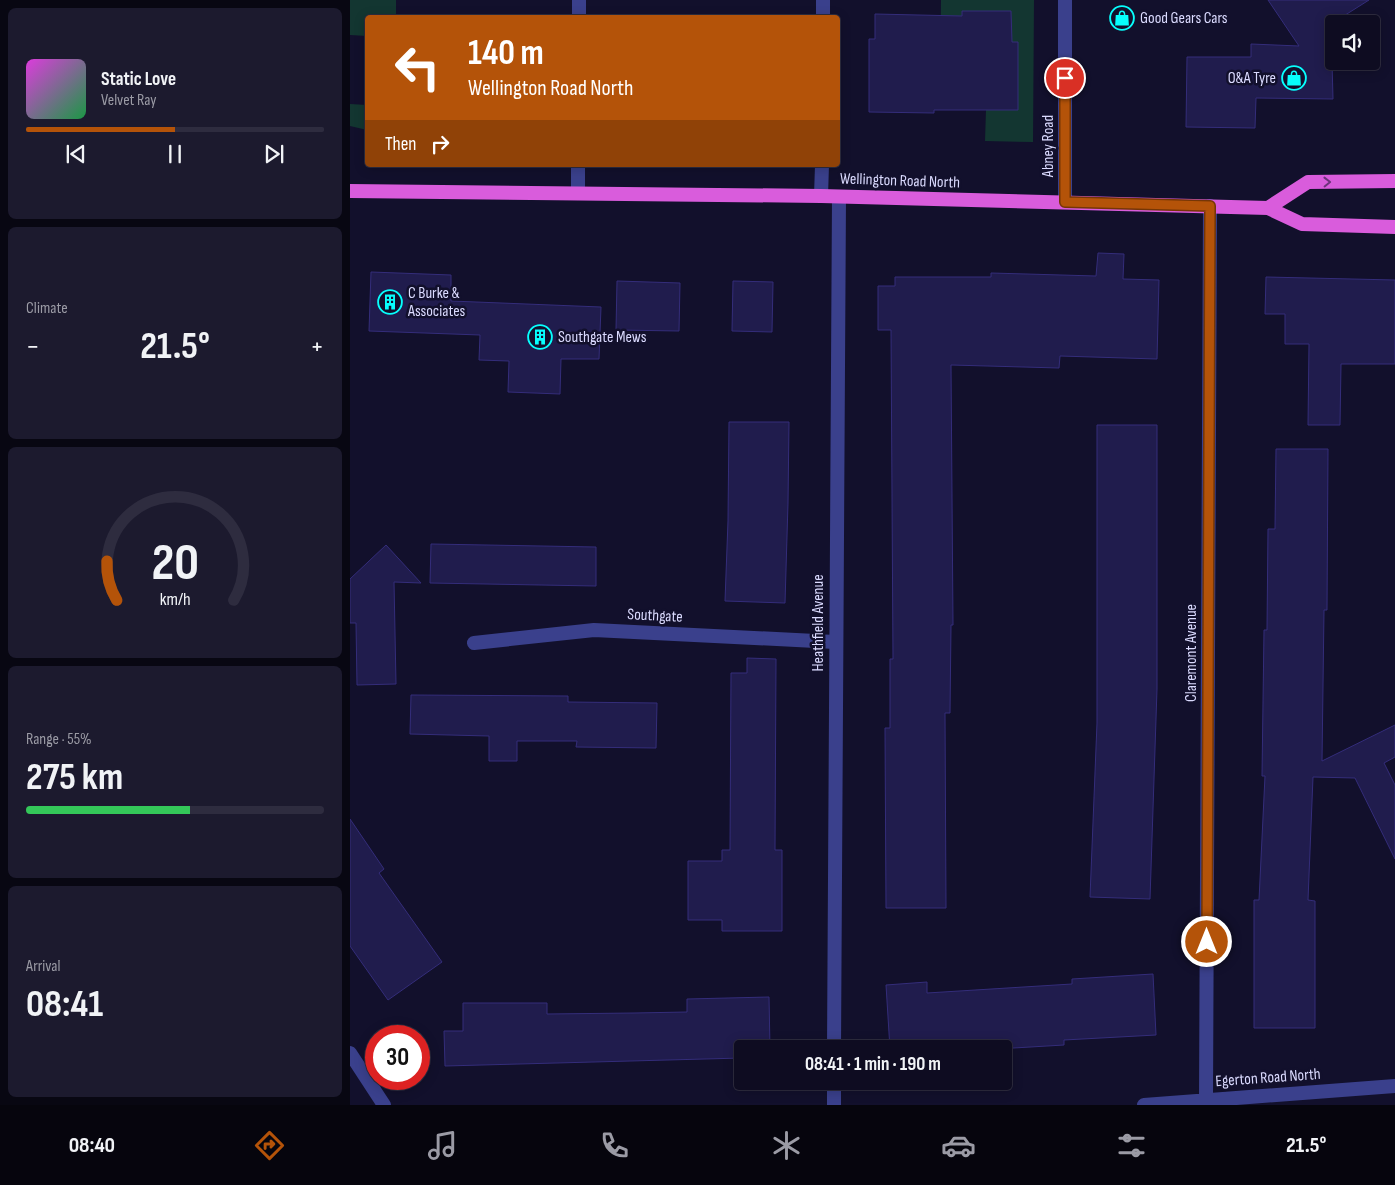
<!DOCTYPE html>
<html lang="en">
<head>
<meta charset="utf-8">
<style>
  :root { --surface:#0e0c21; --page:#1c1a2e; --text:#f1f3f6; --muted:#9b9ba5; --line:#2e2c3f; --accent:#b45309 }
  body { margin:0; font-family:"Sofia Sans Condensed",sans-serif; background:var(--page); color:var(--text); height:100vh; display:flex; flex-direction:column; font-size:19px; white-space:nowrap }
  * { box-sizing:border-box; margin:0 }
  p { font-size:16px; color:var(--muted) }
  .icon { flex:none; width:28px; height:28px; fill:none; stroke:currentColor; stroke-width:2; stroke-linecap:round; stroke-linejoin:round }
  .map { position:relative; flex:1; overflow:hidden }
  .details { display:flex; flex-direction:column; gap:8px; padding:8px; background:#080712; width:350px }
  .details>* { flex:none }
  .hud { position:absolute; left:15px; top:15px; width:475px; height:152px; border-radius:5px; box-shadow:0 2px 12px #0003,0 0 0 1px var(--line); background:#b45309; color:#fff; overflow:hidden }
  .fabs { position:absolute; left:975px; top:15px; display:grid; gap:10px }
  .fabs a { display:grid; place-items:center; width:55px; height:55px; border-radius:5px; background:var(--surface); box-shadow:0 2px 12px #0003,0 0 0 1px var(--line); font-size:25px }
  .speed { position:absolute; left:15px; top:1025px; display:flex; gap:10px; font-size:25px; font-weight:700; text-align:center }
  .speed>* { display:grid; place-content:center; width:65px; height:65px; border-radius:50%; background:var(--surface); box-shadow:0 2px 12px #0003,0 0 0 1px var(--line); line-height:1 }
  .speed .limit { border:8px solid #d22; background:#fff; color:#111 }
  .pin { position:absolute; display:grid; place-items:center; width:42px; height:42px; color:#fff; margin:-21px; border:2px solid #fff; border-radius:50%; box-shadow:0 1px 5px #0007 }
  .me { position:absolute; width:55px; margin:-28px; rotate:0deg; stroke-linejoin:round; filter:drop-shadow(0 0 4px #0008) }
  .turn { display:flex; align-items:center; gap:18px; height:105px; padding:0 20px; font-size:22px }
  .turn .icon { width:65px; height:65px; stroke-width:2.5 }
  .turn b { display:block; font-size:35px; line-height:42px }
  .then { display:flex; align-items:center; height:48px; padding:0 20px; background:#0003; gap:10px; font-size:19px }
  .big { font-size:38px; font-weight:700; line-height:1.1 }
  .details .widget { flex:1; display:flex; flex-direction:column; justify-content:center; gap:8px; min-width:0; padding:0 18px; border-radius:8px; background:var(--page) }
  .details .dial { align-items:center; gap:0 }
  .dial svg { height:130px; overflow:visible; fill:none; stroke:var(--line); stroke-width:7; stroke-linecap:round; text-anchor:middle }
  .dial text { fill:var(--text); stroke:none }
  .song { display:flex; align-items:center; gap:15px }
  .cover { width:60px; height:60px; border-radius:8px; background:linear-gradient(135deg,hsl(300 70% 55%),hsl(140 70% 35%)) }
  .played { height:5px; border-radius:2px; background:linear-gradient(90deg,var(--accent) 50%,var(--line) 50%) }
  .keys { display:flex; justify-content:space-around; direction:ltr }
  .heat { display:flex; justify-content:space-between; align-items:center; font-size:28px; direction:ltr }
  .charge { height:8px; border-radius:4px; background:linear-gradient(90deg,#34c759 55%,var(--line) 0) }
  .trip { position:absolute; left:384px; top:1040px; width:278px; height:50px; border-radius:5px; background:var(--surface); box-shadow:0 2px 12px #0003,0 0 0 1px var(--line); font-weight:700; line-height:50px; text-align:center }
  .dock { display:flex; height:80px; justify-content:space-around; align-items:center; background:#06050d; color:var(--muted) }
  .dock .icon { width:35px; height:35px }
  .dock .active { color:var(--accent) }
  .dock b { font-size:22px; color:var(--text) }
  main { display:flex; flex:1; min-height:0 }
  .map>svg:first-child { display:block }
  .green { fill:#133631 }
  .building { fill:#201c4d; stroke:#342d7a }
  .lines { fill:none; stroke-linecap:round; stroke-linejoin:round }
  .minor { stroke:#3a408c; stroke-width:14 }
  .trunk { stroke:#d95cdc; stroke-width:14 }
  .oneway { stroke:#6c327b }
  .route-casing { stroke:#753606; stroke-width:12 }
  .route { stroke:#b45309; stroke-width:9 }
  .labels { text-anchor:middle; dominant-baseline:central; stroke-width:5; stroke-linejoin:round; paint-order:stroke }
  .poi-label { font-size:16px; fill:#dbdbff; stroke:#12102c; text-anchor:start }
  .street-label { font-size:16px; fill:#dbdbff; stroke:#12102c }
</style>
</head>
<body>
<main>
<section class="details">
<div class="widget">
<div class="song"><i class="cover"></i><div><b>Static Love</b><p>Velvet Ray</p></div></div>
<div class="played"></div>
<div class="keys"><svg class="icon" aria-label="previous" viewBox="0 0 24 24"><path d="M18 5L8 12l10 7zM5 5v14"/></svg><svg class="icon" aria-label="pause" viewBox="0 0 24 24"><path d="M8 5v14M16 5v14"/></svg><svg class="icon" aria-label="next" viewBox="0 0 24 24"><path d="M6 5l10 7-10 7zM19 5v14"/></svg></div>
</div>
<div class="widget"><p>Climate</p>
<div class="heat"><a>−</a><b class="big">21.5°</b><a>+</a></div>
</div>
<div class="widget dial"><svg viewBox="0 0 100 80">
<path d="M14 69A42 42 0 1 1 86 69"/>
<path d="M14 69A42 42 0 0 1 8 45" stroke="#b45309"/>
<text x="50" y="56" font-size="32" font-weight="700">20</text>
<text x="50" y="72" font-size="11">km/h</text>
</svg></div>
<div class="widget"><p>Range · 55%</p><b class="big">275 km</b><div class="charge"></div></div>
<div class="widget"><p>Arrival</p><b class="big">08:41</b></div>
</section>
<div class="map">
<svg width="1045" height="1105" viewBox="0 0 1045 1105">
  <rect width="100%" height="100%" fill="#12102c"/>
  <!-- green -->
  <path class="green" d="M 0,0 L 46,0 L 46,17 L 18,18 L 17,36 L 0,35 Z
    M 591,0 L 684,0 L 683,142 L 635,141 L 636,110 L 668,109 L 668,42 L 661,42 L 661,11 L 612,11 L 611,41 L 590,110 Z
    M 0,104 L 17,105 L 17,130 L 0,126 Z"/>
  <!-- building -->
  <path class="building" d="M 918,0 L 1019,0 L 981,24 L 983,99 L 906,98 L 905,128 L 836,127 L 837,57 L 901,57 L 901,44 L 949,46 Z
    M 612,11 L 661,11 L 662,42 L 668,42 L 668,110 L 584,110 L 584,113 L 519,112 L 519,39 L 525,39 L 525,14 L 612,16 Z
    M 748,253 L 774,254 L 773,279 L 809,280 L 807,359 L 710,356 L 709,368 L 601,365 L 603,625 L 601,625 L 600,713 L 595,713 L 596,908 L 536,908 L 535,728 L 540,728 L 540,659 L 543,659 L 541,330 L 528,330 L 528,286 L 545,286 L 545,277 L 641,277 L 641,273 L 746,276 Z
    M 21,272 L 101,275 L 101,301 L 251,307 L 249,359 L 211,359 L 210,394 L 158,392 L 159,361 L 129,360 L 130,335 L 19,331 Z
    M 916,277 L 1045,280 L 1045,364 L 991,364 L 990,425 L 958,425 L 959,344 L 935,344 L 935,314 L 915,314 Z
    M 267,281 L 330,283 L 329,331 L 266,330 Z
    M 383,281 L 423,282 L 422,332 L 382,331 Z
    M 379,422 L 439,422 L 438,503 L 435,603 L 375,601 L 378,521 Z
    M 747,425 L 807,425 L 807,689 L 800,899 L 740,897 L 747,723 Z
    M 926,449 L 978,449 L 977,610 L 974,610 L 972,761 L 1045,725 L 1045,757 L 1034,763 L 1045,785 L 1045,859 L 1005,778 L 963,777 L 958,900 L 965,901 L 965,1028 L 904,1028 L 904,900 L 909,900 L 915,776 L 912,776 L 914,630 L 917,630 L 918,529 L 925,529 Z
    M 81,544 L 246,547 L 246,586 L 80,583 Z
    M 36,545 L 71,583 L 44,582 L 46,684 L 7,685 L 6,623 L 0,623 L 0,579 Z
    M 397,658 L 426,659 L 425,850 L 432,850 L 432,931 L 372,931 L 372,920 L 338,920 L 338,861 L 372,861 L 372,850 L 380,850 L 381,673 L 397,673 Z
    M 61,695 L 218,696 L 218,702 L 307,703 L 306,748 L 226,747 L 227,741 L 167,741 L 167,761 L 139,761 L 139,736 L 60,734 Z
    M 0,819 L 34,869 L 29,873 L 92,962 L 38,1000 L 0,946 Z
    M 803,974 L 806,1035 L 714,1040 L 714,1045 L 647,1049 L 540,1049 L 536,985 L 577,982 L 577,993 L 722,984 L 722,979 Z
    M 419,997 L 420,1049 L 392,1049 L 392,1058 L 95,1066 L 94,1031 L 113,1031 L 113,1003 L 197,1003 L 197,1014 L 284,1013 L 337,1012 L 337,999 Z"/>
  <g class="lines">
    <!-- minor -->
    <path class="minor" d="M 229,18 L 229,0
      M 473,18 L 473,0
      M 228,193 L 228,165
      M 471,196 L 472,165
      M 715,202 L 715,0
      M 124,643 L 244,630 L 485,642
      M 484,1049 L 489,197
      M 0,1053 L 34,1105
      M 856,1100 L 860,206
      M 484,1105 L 484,1081
      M 794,1105 L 1045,1086"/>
    <!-- trunk -->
    <path class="trunk" d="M 0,191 L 471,196 L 918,208 L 952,224 L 1045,227
      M 918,208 L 958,182 L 1045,181"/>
  </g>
  <!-- one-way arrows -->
  <defs><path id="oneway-chevron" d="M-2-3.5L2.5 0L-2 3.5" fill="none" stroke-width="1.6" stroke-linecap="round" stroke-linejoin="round" transform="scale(1.25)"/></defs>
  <use class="oneway" href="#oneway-chevron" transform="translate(977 182) rotate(-1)"/>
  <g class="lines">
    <!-- route casing -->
    <g class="route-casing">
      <path id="route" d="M 715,78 L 715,202 L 860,206 L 857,942"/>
    </g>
    <!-- route -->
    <use href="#route" class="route"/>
  </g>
  <!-- icons -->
  <defs>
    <g id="shop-ring" transform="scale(1.25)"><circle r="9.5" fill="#12102c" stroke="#07fffd" stroke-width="1.5"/><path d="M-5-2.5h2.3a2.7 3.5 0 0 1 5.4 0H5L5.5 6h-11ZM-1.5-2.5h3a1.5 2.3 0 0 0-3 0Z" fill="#07fffd"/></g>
    <g id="building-ring" transform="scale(1.25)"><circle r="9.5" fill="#12102c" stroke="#07fffd" stroke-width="1.5"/><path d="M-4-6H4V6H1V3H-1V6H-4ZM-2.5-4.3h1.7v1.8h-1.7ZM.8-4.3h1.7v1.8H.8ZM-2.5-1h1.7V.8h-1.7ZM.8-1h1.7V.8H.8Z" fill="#07fffd"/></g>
  </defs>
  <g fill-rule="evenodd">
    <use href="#shop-ring" x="772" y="18"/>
    <use href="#shop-ring" x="944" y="78"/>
    <use href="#building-ring" x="40" y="302"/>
    <use href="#building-ring" x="190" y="337"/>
  </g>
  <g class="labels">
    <!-- poi labels -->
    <g class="poi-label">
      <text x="790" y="18">Good Gears Cars</text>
      <text x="926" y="78" text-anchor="end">O&amp;A Tyre</text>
      <text x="58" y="293">C Burke &amp;<tspan x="58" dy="18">Associates</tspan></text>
      <text x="208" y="337">Southgate Mews</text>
    </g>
    <!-- street labels -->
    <g class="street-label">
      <text transform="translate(698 146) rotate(-90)">Abney Road</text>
      <text transform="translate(550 181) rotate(2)">Wellington Road North</text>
      <text transform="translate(305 616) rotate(3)">Southgate</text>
      <text transform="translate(468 623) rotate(-90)">Heathfield Avenue</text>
      <text transform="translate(841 653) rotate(-90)">Claremont Avenue</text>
      <text transform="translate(918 1078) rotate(-4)">Egerton Road North</text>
    </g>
  </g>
</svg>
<div class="fabs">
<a><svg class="icon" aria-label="sound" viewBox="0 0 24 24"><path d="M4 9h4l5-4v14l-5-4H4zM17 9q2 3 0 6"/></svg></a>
</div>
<div class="speed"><div class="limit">30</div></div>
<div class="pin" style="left:715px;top:78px;background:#d93025"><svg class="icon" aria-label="arrive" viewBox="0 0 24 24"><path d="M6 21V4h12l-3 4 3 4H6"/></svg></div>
<svg class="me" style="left:857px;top:942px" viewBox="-20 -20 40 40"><circle r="17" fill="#b45309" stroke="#fff" stroke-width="3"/><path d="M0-11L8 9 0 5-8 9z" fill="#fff"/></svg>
<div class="trip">08:41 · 1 min · 190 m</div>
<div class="hud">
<div class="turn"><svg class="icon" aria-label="left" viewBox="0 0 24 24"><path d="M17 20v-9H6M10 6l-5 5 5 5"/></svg><div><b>140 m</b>Wellington Road North</div></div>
<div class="then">Then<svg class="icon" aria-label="right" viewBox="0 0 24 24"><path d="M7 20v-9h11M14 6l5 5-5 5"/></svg></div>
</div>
</div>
</main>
<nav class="dock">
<b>08:40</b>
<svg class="icon active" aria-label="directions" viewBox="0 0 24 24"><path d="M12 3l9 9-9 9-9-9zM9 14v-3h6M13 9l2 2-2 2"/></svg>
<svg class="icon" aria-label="music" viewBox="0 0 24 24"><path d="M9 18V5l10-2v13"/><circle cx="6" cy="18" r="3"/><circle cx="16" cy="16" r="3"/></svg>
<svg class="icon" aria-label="phone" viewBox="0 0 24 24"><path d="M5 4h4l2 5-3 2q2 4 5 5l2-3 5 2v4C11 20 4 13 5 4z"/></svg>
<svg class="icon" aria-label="climate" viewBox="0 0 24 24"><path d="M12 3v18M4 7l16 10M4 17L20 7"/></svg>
<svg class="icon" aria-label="car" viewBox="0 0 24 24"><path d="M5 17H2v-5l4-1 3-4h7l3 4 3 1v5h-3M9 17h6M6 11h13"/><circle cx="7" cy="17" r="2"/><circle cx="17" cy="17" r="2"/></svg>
<svg class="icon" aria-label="filters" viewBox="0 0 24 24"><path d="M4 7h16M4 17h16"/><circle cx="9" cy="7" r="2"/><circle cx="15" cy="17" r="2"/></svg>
<b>21.5°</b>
</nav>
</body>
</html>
